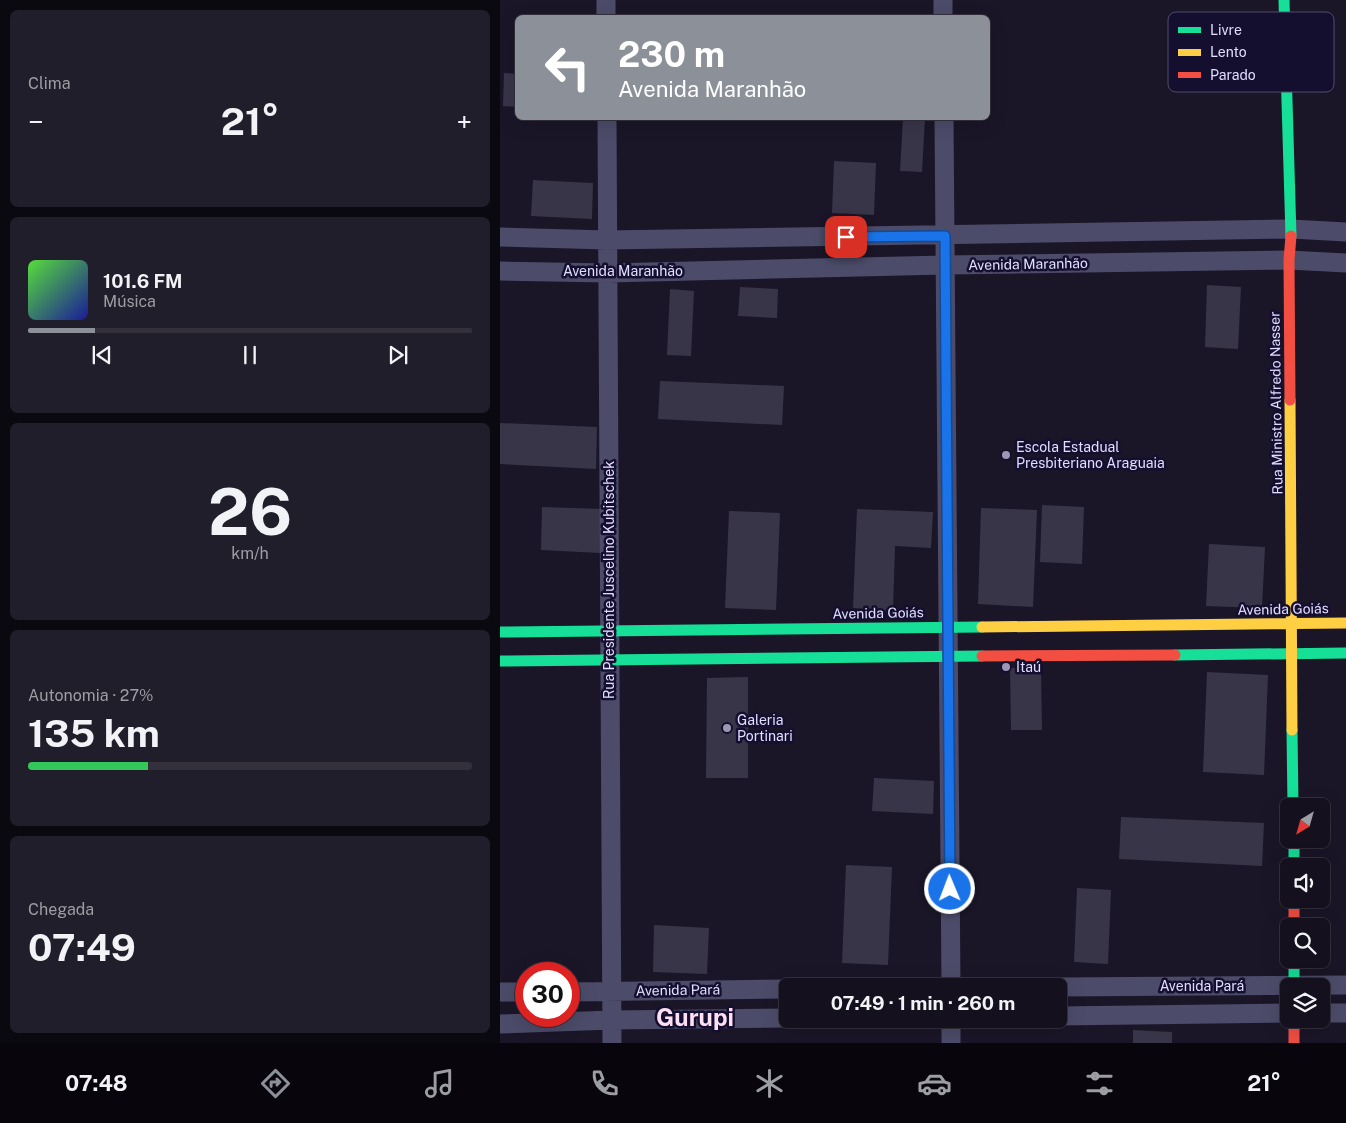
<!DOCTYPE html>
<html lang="pt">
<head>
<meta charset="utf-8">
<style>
  :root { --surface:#14101e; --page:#211e2b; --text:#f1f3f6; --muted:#9d9da4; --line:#33303c; --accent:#8c9099 }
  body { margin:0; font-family:"Public Sans",sans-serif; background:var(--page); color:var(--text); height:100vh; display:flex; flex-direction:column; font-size:19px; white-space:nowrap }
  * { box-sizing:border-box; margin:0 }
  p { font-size:16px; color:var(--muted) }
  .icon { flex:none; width:28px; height:28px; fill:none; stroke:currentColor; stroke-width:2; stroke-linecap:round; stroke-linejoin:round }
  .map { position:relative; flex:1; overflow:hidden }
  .drawer { display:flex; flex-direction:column; gap:10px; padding:10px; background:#0b0910; width:500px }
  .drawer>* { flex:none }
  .guide { position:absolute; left:15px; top:15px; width:475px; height:105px; border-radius:8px; box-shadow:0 5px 20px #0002,0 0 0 1px var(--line); background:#8c9099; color:#fff; overflow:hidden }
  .needle { width:32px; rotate:217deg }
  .tools { position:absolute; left:780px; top:798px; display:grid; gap:10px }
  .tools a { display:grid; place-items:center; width:50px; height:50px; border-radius:8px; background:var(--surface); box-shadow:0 5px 20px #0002,0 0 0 1px var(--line); font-size:25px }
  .speed { position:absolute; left:15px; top:962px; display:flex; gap:10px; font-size:25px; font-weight:700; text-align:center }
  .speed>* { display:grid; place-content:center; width:65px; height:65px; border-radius:50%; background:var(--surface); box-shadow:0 5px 20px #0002,0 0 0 1px var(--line); line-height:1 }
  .speed .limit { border:8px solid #d22; background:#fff; color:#111 }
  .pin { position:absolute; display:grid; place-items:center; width:42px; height:42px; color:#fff; margin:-21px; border-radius:10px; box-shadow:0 2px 8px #0006 }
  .me { position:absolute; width:55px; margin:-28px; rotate:359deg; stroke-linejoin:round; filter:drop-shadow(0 0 4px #0008) }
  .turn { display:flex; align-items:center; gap:18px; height:105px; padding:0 20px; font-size:22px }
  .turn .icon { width:65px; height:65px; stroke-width:2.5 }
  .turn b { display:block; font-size:35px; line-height:42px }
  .big { font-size:38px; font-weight:700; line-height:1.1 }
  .drawer .tile { flex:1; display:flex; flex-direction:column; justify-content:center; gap:8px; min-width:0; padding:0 18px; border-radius:8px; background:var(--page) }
  .drawer .dial { align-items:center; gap:0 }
  .dial b { font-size:65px; line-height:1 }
  .song { display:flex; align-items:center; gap:15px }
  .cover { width:60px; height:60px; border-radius:8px; background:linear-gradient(135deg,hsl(110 70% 55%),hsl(240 70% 35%)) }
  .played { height:5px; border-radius:2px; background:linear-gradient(90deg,var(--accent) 15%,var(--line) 15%) }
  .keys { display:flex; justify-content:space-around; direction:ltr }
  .heat { display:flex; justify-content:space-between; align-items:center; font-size:28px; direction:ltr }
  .charge { height:8px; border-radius:4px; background:linear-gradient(90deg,#34c759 27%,var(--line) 0) }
  .trip { position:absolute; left:279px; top:978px; width:288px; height:50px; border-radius:8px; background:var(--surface); box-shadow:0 5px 20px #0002,0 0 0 1px var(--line); font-weight:700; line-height:50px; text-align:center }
  .tabs { display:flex; height:80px; justify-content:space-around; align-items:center; background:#08060c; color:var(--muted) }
  .tabs .icon { width:35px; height:35px }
  .tabs .current { color:var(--accent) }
  .tabs b { font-size:22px; color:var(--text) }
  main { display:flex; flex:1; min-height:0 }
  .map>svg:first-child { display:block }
  .building { fill:#393549 }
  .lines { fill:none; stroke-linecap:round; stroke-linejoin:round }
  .street { stroke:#4c4b69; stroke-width:19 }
  .fast { stroke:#16e098; stroke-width:11 }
  .slow { stroke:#ffcf43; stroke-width:11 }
  .jam { stroke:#f24e42; stroke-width:11 }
  .route-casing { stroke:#114b97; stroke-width:12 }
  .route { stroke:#1a73e8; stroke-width:9 }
  .poi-dot { fill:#9b97b4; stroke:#150f2f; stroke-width:2 }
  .labels { text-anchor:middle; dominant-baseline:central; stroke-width:5; stroke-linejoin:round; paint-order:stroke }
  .street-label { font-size:14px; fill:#e1ddff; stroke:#150f2f }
  .poi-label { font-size:14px; fill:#e1ddff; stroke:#150f2f; text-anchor:start }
  .town-label { font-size:24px; font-weight:bold; fill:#ffdff4; stroke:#150f2f }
  .key { fill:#150f2f; stroke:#524d6d; stroke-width:1 }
  .key-label { font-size:14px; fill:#e1ddff }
</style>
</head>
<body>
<main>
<section class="drawer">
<div class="tile"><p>Clima</p>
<div class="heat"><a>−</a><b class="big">21°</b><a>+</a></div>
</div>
<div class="tile">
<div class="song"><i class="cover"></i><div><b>101.6 FM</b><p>Música</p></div></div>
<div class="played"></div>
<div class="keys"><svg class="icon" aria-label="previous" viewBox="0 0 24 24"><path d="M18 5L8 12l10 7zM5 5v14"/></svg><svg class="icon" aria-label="pause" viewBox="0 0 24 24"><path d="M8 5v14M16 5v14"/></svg><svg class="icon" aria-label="next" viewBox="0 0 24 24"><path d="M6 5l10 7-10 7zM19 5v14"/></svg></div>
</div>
<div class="tile dial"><b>26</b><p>km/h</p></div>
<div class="tile"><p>Autonomia · 27%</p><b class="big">135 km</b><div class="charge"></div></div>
<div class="tile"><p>Chegada</p><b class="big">07:49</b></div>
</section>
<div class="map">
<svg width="846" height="1043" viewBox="0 0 846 1043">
  <rect width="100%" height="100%" fill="#1a1628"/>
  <!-- building -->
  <path class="building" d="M 4,73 L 18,74 L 18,107 L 3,106 Z
    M 403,118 L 425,118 L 422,172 L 400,171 Z
    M 334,161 L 376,163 L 374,215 L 332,213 Z
    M 33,180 L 93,183 L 92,219 L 31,216 Z
    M 707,285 L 741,287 L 738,349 L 705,347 Z
    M 240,287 L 278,289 L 277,318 L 238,316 Z
    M 170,289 L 194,291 L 191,356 L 167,355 Z
    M 160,381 L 284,386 L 282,425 L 158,419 Z
    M 0,423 L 97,427 L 96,469 L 0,464 Z
    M 542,505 L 584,507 L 582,564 L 540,562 Z
    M 42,507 L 102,509 L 100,553 L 41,550 Z
    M 481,508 L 537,510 L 533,607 L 478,604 Z
    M 357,509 L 433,512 L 431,548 L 395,546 L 393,611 L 353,608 Z
    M 229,511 L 280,513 L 276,610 L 225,608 Z
    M 709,544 L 765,547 L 762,608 L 706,606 Z
    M 510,668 L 541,668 L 542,730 L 511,730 Z
    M 707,672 L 768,675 L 764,775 L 703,772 Z
    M 248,677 L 248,778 L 206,778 L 207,678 Z
    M 374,778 L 434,781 L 433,814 L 372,811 Z
    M 621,817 L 764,823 L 762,866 L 619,859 Z
    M 346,865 L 392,867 L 388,965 L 342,963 Z
    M 577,888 L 611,890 L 608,964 L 574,962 Z
    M 154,925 L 209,928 L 207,974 L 153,972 Z
    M 633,1030 L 672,1032 L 672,1043 L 633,1043 Z"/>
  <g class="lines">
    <!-- street -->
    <path class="street" d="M 106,0 L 106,18
      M 443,0 L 443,18
      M 107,118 L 112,1043
      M 444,118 L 451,986
      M 0,237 L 107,240 L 791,229 L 846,232
      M 0,271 L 107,273 L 445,265 L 789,260 L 846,263
      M 558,987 L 846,985
      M 0,992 L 26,992
      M 69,992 L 288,989
      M 821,1013 L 846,1013
      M 558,1016 L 789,1013
      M 451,1019 L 451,1043
      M 0,1024 L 112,1020 L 288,1018"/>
    <!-- fast -->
    <path class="fast" d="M 784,0 L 791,236
      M 0,632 L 482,627
      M 675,655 L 846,653
      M 0,661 L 482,656
      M 792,730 L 793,806
      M 794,839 L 794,866
      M 794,959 L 794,986"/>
    <!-- slow -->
    <path class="slow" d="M 790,400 L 792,730
      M 482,627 L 846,623"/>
    <!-- jam -->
    <path class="jam" d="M 790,400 L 789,260 L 791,236
      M 482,656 L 675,655
      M 794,899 L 794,926
      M 794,1019 L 794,1043"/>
  </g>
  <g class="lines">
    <!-- route casing -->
    <g class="route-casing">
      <path id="route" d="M 346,237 L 445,236 L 450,889"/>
    </g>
    <!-- route -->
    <use href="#route" class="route"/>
  </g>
  <!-- markers -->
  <g class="poi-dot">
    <circle cx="506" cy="455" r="5"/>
    <circle cx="506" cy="667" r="5"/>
    <circle cx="227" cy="728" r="5"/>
  </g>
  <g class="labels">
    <!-- street labels -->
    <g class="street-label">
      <text transform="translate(528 264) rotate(-1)">Avenida Maranhão</text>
      <text x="123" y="271">Avenida Maranhão</text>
      <text transform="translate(776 403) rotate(-91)">Rua Ministro Alfredo Nasser</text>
      <text transform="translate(109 580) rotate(-90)">Rua Presidente Juscelino Kubitschek</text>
      <text transform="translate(783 609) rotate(-1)">Avenida Goiás</text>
      <text transform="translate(378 613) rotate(-1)">Avenida Goiás</text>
      <text x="702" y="986">Avenida Pará</text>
      <text transform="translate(178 990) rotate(-1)">Avenida Pará</text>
    </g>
    <!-- poi labels -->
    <g class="poi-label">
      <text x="516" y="447">Escola Estadual<tspan x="516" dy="16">Presbiteriano Araguaia</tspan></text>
      <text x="516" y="667">Itaú</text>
      <text x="237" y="720">Galeria<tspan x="237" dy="16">Portinari</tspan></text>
    </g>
    <!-- town labels -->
    <g class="town-label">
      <text x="195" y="1017">Gurupi</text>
    </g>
  </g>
  <!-- legend -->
  <rect x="668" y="12" width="166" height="80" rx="8" class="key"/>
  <rect x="678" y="27" width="23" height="6" fill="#16e098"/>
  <rect x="678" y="49" width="23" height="7" fill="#ffcf43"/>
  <rect x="678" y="72" width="23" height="6" fill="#f24e42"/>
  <g class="key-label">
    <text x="710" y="35">Livre</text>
    <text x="710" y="57">Lento</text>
    <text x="710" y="80">Parado</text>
  </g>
</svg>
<div class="tools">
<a><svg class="needle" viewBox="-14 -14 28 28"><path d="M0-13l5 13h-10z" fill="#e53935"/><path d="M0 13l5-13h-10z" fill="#9d9da4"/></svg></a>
<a><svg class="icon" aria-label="sound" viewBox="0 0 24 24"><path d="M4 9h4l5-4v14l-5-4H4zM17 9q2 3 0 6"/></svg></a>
<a><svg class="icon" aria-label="search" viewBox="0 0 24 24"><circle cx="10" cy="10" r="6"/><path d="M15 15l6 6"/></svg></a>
<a><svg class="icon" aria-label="layers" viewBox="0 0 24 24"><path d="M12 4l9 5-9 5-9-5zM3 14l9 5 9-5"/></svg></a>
</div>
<div class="speed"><div class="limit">30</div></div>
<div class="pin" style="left:346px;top:237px;background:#d93025"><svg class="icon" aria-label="arrive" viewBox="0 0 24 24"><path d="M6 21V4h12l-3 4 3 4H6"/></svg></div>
<svg class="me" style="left:450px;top:889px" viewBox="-20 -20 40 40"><circle r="17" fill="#1a73e8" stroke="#fff" stroke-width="3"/><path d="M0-11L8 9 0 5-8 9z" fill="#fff"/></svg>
<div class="trip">07:49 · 1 min · 260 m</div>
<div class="guide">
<div class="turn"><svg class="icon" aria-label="left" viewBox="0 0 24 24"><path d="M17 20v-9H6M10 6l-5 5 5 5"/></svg><div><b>230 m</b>Avenida Maranhão</div></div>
</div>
</div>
</main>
<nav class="tabs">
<b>07:48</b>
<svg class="icon current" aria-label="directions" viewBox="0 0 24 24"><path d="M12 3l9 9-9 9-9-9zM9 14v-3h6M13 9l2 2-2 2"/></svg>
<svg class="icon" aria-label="music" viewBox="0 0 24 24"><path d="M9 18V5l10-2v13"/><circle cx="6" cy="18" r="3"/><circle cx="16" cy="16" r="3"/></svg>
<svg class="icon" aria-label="phone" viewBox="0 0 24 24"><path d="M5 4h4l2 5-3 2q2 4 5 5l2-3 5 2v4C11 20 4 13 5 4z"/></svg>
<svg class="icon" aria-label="climate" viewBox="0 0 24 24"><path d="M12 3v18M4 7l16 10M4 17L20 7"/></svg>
<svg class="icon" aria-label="car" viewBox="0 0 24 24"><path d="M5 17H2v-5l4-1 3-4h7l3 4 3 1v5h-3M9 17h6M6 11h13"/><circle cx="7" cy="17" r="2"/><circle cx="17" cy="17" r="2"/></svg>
<svg class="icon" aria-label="filters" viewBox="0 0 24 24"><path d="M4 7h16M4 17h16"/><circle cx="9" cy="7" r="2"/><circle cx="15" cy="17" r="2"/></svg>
<b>21°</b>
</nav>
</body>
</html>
